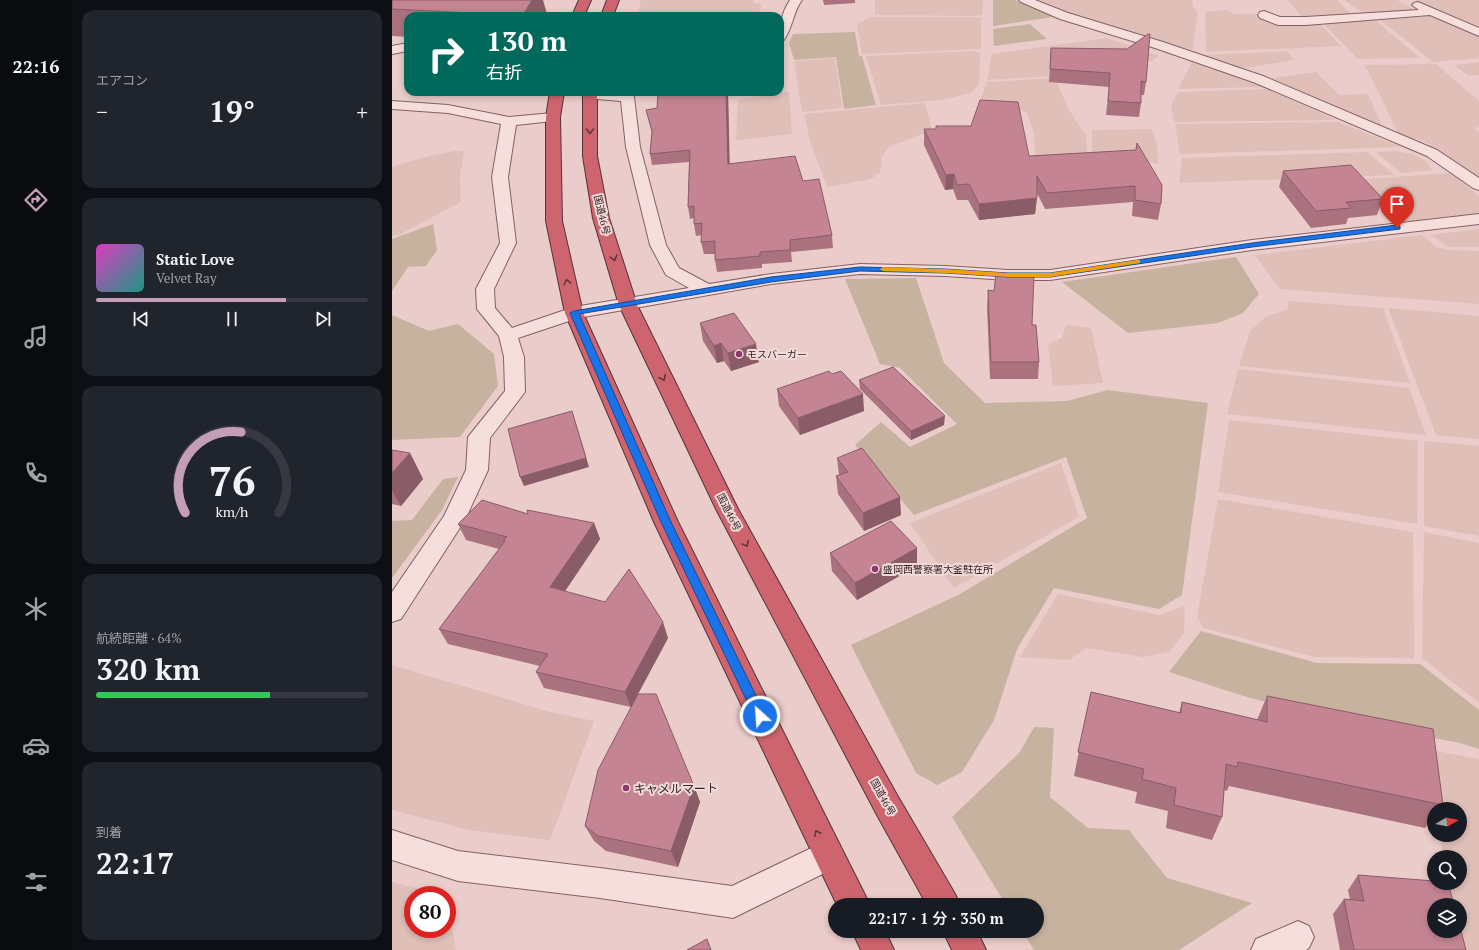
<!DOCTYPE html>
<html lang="ja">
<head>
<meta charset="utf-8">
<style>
  :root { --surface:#171b24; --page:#20242c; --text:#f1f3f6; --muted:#9ea1a6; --line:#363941; --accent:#c49eb9 }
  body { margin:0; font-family:"PT Serif","Noto Sans JP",serif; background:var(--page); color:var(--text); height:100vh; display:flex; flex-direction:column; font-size:15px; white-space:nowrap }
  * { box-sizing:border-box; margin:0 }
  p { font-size:13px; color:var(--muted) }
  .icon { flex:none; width:22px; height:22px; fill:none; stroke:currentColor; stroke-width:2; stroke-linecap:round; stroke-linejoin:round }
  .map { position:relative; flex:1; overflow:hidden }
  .drawer { display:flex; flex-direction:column; gap:10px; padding:10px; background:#0d0f14; width:320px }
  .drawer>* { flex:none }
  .banner { position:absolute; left:12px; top:12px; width:380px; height:84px; border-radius:12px; box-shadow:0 2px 6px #0003; background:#00695c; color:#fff; overflow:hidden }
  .needle { width:26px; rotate:81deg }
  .controls { position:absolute; left:1035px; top:802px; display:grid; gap:8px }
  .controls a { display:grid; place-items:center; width:40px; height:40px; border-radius:50%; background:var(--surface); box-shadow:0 2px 6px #0003; font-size:20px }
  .speed { position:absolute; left:12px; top:886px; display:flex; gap:8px; font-size:20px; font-weight:700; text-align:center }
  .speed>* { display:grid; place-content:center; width:52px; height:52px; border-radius:50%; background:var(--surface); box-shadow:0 2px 6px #0003; line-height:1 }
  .speed .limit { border:6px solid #d22; background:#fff; color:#111 }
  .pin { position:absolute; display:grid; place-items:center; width:34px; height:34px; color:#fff; margin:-41px -17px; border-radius:50% 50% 50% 0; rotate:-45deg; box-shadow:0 0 4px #0007 }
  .pin .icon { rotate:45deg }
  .me { position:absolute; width:44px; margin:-22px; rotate:334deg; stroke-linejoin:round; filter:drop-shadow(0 0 3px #0008) }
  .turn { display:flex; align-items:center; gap:14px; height:84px; padding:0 16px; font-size:18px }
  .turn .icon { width:52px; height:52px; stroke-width:2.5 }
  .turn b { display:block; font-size:28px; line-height:34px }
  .big { font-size:30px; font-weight:600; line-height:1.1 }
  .drawer .widget { flex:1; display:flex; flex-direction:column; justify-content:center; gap:6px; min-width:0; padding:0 14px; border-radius:12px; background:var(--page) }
  .drawer .dial { align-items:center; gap:0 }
  .dial svg { height:104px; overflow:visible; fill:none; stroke:var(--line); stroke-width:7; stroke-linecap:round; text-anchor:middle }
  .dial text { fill:var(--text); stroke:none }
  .song { display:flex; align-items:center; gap:12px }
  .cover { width:48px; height:48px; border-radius:6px; background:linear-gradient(135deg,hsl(310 70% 55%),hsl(170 70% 35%)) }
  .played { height:4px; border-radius:2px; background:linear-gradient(90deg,var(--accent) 70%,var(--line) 70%) }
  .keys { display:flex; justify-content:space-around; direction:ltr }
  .heat { display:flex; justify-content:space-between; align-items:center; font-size:22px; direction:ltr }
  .charge { height:6px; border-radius:3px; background:linear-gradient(90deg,#34c759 64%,var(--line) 0) }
  .trip { position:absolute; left:436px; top:898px; width:216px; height:40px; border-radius:20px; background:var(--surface); box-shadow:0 2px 6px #0003; font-weight:600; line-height:40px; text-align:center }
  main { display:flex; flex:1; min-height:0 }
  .tabs { display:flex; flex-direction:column; width:72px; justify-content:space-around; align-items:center; background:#090b0e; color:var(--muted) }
  .tabs .icon { width:28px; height:28px }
  .tabs .active { color:var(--accent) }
  .tabs b { font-size:18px; color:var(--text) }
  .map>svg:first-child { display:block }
  .farmland { fill:#dfbfb8 }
  .green { fill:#c7b29f }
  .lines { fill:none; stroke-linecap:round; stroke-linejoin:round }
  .minor-casing { stroke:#856064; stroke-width:2 }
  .highway-casing { stroke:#533439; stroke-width:2 }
  .minor { fill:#f5dedc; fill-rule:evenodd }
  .highway { fill:#ce656e; fill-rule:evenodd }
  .wall { fill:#a9727e }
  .shaded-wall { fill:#895c67 }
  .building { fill:#c48493; stroke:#895c67 }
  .oneway { stroke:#64363b }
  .route { fill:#1a73e8; stroke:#114b97 }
  .slow { fill:#f59e0b }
  .poi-dot { fill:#8d376f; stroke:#f2dad9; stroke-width:1.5 }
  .labels { text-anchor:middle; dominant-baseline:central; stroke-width:4; stroke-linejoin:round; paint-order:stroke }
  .street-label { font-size:10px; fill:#372225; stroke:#f2dad9 }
  .poi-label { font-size:10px; fill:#372225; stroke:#f2dad9; text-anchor:start }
  .near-poi-label { font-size:12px; fill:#372225; stroke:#f2dad9; text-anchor:start }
</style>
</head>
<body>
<main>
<nav class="tabs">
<b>22:16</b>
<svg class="icon active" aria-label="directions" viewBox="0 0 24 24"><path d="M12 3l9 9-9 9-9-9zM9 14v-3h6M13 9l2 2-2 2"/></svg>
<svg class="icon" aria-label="music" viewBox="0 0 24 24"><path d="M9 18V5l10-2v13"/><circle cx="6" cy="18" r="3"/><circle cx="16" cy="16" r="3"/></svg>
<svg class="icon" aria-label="phone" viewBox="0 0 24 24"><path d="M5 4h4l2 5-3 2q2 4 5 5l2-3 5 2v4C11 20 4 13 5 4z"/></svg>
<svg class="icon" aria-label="climate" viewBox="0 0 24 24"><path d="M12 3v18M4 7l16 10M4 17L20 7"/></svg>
<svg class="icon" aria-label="car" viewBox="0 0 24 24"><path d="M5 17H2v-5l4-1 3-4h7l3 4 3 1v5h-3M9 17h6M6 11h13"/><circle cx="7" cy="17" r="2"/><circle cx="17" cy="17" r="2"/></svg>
<svg class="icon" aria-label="filters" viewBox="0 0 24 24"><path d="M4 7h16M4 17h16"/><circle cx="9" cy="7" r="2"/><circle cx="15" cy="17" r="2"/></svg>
</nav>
<section class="drawer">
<div class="widget"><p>エアコン</p>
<div class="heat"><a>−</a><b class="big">19°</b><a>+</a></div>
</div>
<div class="widget">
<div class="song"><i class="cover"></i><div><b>Static Love</b><p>Velvet Ray</p></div></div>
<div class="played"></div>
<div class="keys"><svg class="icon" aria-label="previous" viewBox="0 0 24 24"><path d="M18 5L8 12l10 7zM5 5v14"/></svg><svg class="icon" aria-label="pause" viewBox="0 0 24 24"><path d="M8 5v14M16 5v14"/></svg><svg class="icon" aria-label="next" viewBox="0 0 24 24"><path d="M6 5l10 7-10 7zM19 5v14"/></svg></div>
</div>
<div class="widget dial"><svg viewBox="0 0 100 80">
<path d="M14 69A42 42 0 1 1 86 69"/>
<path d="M14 69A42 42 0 0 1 57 7" stroke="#c49eb9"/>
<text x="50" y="56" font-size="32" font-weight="700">76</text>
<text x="50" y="72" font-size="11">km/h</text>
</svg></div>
<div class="widget"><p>航続距離 · 64%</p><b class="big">320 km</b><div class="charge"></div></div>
<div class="widget"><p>到着</p><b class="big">22:17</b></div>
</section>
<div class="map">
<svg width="1087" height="950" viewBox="0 0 1087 950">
  <rect width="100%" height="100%" fill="#eaccca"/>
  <!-- farmland -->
  <path class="farmland" d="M 249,0 L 362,0 L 361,3 L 370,4 L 365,16 L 245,16 Z
    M 483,0 L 591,0 L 590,15 L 581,16 L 483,15 Z
    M 641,0 L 800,0 L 801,7 L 806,13 L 800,50 L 689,18 Z
    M 895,0 L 945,0 L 961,16 L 912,19 Z
    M 952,0 L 1005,0 L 1026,11 L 975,15 Z
    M 1023,0 L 1087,0 L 1087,26 L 1084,27 Z
    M 835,10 L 842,14 L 864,14 L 882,24 L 929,25 L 949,46 L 814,52 L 813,12 Z
    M 1037,16 L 1087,37 L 1087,58 L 1041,62 L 988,20 Z
    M 477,17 L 589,17 L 589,49 L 470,54 L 465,25 Z
    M 983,20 L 1028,58 L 966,59 L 932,24 Z
    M 715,38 L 767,56 L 759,61 L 662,76 L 595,80 L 600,54 Z
    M 583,51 L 588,53 L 587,85 L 579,93 L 549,100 L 489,105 L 474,56 Z
    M 895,51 L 902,60 L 847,69 L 807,55 Z
    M 443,58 L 450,108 L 410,112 L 402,61 Z
    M 801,60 L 870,87 L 786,89 Z
    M 1087,62 L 1087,75 L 1077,76 L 1062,65 Z
    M 1044,64 L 1087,101 L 1087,127 L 1082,128 L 1087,132 L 1087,181 L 1032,141 L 1007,135 L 973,65 Z
    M 924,72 L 947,95 L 976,94 L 991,129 L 874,79 Z
    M 663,78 L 676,108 L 694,136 L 696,165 L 644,167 L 642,133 L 635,112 L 587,103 L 595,82 Z
    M 875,89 L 944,120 L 782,122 L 779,105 L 786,92 Z
    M 397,91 L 400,134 L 344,140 L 346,100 Z
    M 533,103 L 540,130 L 497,147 L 490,156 L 488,172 L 479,179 L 435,187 L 418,141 L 412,114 Z
    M 946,122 L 1009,147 L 788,154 L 783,124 Z
    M 759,129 L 765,144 L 766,163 L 700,165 L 700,130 Z
    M 63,151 L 71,151 L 72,153 L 68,176 L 69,202 L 7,235 L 0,235 L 0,167 L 29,158 Z
    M 1004,151 L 1020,154 L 1034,161 L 1040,170 L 1009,173 L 984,152 Z
    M 975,152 L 1003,175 L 787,183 L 790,158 Z
    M 1059,173 L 1087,196 L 1087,214 L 1003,224 L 959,180 Z
    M 1087,229 L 1087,247 L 1057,247 L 1038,235 Z
    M 1030,235 L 1044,247 L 1057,250 L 1087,251 L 1087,304 L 888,289 L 863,255 Z
    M 896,301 L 991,308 L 1018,383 L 847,366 L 858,331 L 874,317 L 896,309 Z
    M 996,308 L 1087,316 L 1087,439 L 1044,435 Z
    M 674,325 L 699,328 L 711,383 L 661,386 L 656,344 L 670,338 Z
    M 846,369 L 1017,388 L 1034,435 L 835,414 Z
    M 837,420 L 1026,441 L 1025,524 L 826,492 Z
    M 1032,441 L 1087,446 L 1087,536 L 1032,526 Z
    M 669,463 L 687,517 L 562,588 L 518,523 Z
    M 826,499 L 1021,532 L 1022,658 L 922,657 L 812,628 L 805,617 Z
    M 1032,532 L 1087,543 L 1087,703 L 1030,658 Z
    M 666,594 L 767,615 L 793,606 L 792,633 L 777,652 L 751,657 L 694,648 L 677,660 L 628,657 Z
    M 0,665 L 158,712 L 202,721 L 158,840 L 77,830 L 0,810 Z
    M 1034,749 L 1087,759 L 1087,950 L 1066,950 L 1068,905 L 1059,905 L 1056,883 L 1068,883 L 1068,857 L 1051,857 L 1048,835 L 1068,835 L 1068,809 L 1044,809 Z
    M 0,882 L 52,895 L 21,895 L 21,929 L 55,929 L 55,902 L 64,950 L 0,950 Z"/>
  <!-- green -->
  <path class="green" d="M 601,0 L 623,0 L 661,17 L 601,26 Z
    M 638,24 L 655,39 L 602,46 L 601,29 Z
    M 463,32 L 467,56 L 470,56 L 484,105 L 452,109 L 444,57 L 402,60 L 397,43 L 401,34 Z
    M 41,224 L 45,250 L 34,266 L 16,267 L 0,291 L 0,239 Z
    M 844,257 L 867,294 L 851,313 L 826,323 L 736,333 L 670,282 Z
    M 524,278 L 552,363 L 593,403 L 675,401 L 716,390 L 816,403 L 790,595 L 767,609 L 662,588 L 625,649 L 602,720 L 570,772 L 545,785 L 524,773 L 459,645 L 568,594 L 695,518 L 674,457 L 522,515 L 463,445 L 489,422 L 518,447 L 565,424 L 508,368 L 488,364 L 453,279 Z
    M 0,315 L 37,331 L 66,324 L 102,354 L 106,386 L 68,437 L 0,440 Z
    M 66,477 L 50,510 L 0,578 L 0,521 L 20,520 L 51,479 Z
    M 809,631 L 925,663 L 1028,664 L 1087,710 L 1087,749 L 1068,743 L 979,726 L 858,698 L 777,672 Z
    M 642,727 L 662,728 L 658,797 L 696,828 L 737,830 L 775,878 L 860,903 L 787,950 L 642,950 L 630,931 L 645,931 L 645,905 L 614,905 L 560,817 L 628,752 Z"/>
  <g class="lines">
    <!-- minor casing -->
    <g class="minor-casing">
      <path id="minor" d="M 398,0 L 410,0 C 401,12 401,27 392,40 L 388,41 C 388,26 389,13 398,0 Z
        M 627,0 L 643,0 L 676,13 L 771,42 L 871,76 L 1045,150 L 1087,178 L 1087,190 L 1081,188 L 1035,156 L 861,82 L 763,48 L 668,19 L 629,2 Z
        M 1026,2 L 1087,28 L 1087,36 L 1038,15 L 914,25 L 886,25 L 868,18 L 866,15 L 868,12 L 872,11 L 888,17 L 914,17 L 1027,10 L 1020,5 L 1022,3 Z
        M 16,43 L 16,51 L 0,54 L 0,46 Z
        M 194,92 L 235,93 L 240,94 L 242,97 L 248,147 L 274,245 L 287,268 L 317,284 L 379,274 L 468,264 L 553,266 L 616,270 L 658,270 L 860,240 L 1087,214 L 1087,224 L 860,250 L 658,280 L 616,280 L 553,276 L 468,274 L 379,284 L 186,318 L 126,338 L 132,357 L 133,392 L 98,438 L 96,470 L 73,520 L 9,619 L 0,622 L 0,592 L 52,516 L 74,470 L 76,437 L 113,391 L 112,357 L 107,336 L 85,309 L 84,289 L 108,243 L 100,177 L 109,124 L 56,113 L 0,109 L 0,101 L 56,105 L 117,117 L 161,113 L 166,114 L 168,117 L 166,120 L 161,121 L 124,125 L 116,177 L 124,243 L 102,289 L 103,308 L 120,328 L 182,307 L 297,288 L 274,275 L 258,245 L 234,147 L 229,101 L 193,98 L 191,95 Z
        M 0,830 L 66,851 L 208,868 L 340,886 L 436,840 L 447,844 L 451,855 L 447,866 L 341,918 L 208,898 L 66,881 L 0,860 Z
        M 906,921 L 917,926 L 922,937 L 917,948 L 914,950 L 859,950 L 864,939 Z"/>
    </g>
    <!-- highway casing -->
    <g class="highway-casing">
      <path id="highway" d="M 187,0 L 199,0 L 192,16 L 180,16 Z
        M 215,0 L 227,0 L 221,16 L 209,16 Z
        M 158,92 L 172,92 L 168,117 L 170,221 L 191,313 L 286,522 L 478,905 L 445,905 L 262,522 L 173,313 L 154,221 L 154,117 Z
        M 191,92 L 205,92 L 205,156 L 217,218 L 245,305 L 346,509 L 505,795 L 563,894 L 568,905 L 535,905 L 485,815 L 324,509 L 227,305 L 201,218 L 191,156 Z
        M 460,931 L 493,931 L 502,950 L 469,950 Z
        M 551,931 L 585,931 L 594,950 L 560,950 Z"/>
    </g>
    <!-- minor -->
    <use href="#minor" class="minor"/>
    <!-- highway -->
    <use href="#highway" class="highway"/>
  </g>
  <!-- wall -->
  <path class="wall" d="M 0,0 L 155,14 L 154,16 L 16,16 L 16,37 L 0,36 Z
    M 431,0 L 463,0 L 463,3 L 432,5 Z
    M 659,48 L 754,82 L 752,95 L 749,95 L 749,103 L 747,117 L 714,115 L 717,87 L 657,82 Z
    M 266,92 L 336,92 L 337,164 L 411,181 L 440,235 L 441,248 L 399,252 L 400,262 L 370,264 L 370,268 L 325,272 L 323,260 L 323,254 L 312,254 L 309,242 L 310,235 L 304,236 L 302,224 L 302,218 L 298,219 L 296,207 L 297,162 L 260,165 L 258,154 L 260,133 L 254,110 L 265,108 Z
    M 532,129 L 637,156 L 744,150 L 745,143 L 769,204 L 766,220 L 740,216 L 741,202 L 653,209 L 645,193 L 643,214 L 587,220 L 576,200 L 565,200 L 561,189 L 553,190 L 532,145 Z
    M 891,171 L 991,199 L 985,215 L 956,218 L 954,224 L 919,228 L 887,187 Z
    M 596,290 L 602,291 L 640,325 L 647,362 L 646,379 L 598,379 L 595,308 Z
    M 308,323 L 367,362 L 339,371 L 332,361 L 325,363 L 311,341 Z
    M 467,380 L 552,425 L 519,440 L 468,389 Z
    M 385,389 L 472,411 L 408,435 L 387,406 Z
    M 18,453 L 31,479 L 9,506 L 0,504 L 0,473 Z
    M 445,458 L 509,515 L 472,531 L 446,494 L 444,476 L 447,475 Z
    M 136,514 L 202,523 L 208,539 L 173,591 L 276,638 L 246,694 L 302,786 L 308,802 L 286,867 L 214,851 L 202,841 L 193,826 L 239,707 L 152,688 L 144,672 L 148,666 L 56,644 L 47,629 L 107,549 L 74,540 L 66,524 Z
    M 525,548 L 525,566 L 465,600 L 440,571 L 438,553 Z
    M 699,692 L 787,713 L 790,702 L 865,720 L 875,696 L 1051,805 L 1047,809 L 1042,809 L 1042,816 L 1033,828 L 837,786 L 835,791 L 832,790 L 830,817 L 820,840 L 774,828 L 776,811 L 743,803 L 745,792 L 682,776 Z
    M 966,875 L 1074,950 L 948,950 L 941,914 L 952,899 L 958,900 L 956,890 Z"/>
  <!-- shaded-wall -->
  <path class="shaded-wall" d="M 140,0 L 151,0 L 155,14 L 154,16 L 130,16 Z
    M 334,92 L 336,92 L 338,176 L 336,164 Z
    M 562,174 L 561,189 L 553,190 L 554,175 Z
    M 645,198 L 643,214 L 587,220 L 587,204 Z
    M 329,343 L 332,361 L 325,363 L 322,346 Z
    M 364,344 L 367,362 L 339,371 L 336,353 Z
    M 471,394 L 472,411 L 408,435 L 406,418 Z
    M 553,416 L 552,425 L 519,440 L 519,431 Z
    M 183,421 L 197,467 L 132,486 L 128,477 Z
    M 18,453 L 31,479 L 9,506 L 0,490 L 0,473 Z
    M 508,497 L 509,515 L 472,531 L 471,513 Z
    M 202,523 L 208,539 L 165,603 L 158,587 Z
    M 525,548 L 525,566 L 465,600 L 463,583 Z
    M 271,622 L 276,638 L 239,707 L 233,692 Z
    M 302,786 L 308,802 L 286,867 L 279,851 Z"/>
  <!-- building -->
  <path class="building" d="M 0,0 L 140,0 L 131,15 L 130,16 L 76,16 L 80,13 L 0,9 Z
    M 756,34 L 758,34 L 754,82 L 749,81 L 749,103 L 716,101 L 718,73 L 658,69 L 659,48 L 735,49 Z
    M 266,92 L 334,92 L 336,164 L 403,156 L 411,181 L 427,179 L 440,235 L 398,240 L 398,250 L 368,252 L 368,256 L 323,260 L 323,241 L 309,242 L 310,223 L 302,224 L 302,206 L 296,207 L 298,150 L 258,154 L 260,131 L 254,110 L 265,108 Z
    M 588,100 L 626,102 L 637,156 L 744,150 L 745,143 L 770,185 L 769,204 L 743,200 L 743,186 L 655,193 L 645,176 L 645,198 L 587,204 L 577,184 L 565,185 L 562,174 L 554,175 L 532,129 L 544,129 L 544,126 L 579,126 Z
    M 959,165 L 991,199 L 954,202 L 959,208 L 924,211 L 891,171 Z
    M 604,274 L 642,276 L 640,325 L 644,325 L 647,362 L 599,362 L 596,290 L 602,291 Z
    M 342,313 L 364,344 L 336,353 L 329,343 L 322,346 L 308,323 Z
    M 501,367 L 553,416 L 519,431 L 467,380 Z
    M 437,371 L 440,374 L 449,371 L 471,394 L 406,418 L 385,389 Z
    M 180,411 L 194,458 L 128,477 L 116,429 Z
    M 470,448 L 508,497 L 471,513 L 444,476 L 456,472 L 445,458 Z
    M 0,450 L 18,453 L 0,473 Z
    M 90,500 L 136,514 L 135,510 L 202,523 L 158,587 L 213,602 L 237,569 L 271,622 L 233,692 L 144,672 L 156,654 L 47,629 L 113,541 L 111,541 L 115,537 L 66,524 Z
    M 499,521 L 525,548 L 463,583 L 438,553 Z
    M 699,692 L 789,713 L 790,702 L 875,722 L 875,696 L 1041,729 L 1051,805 L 846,762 L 845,767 L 834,764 L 830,817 L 782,805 L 784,788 L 750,779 L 752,769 L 686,752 Z
    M 246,694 L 264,694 L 302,786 L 279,851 L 206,836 L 193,826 L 206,770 Z
    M 966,875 L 1042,881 L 1042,883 L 1056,883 L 1062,905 L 1042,905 L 1042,931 L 1068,931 L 1068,927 L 1074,950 L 962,950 L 952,899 L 972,901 Z
    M 315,939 L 319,950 L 295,950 Z"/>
  <!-- one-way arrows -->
  <defs><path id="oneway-chevron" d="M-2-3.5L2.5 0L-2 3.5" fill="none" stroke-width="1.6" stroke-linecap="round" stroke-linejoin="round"/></defs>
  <g class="oneway">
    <use href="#oneway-chevron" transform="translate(198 131) rotate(90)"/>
    <use href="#oneway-chevron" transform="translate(222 258) rotate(73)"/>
    <use href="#oneway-chevron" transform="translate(175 282) rotate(-103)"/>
    <use href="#oneway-chevron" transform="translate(271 378) rotate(64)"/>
    <use href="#oneway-chevron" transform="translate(354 544) rotate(62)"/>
    <use href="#oneway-chevron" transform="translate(425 833) rotate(-116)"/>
  </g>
  <!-- route -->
  <path class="route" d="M 1005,225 L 1008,226 L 1008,229 L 860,247 L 658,277 L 616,277 L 553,273 L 468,271 L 379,282 L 187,314 L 279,522 L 374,716 L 372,720 L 368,721 L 364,720 L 269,522 L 178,313 L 182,311 L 379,277 L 468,267 L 553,269 L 616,273 L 658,273 L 860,243 Z"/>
  <!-- slow -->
  <path class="slow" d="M 745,260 L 748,260 L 748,263 L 658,277 L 616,277 L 553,273 L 491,271 L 488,269 L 491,267 L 553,269 L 616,273 L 658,273 Z"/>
  <!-- markers -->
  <g class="poi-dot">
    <circle cx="347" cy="354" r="4"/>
    <circle cx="483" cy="569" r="4"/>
    <circle cx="234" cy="788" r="4"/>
  </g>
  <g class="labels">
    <!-- street labels -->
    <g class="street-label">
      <text transform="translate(210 215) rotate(77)">国道46号</text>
      <text transform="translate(337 512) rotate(63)">国道46号</text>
      <text transform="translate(491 797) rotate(61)">国道46号</text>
    </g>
    <!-- poi labels -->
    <g class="poi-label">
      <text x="355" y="354">モスバーガー</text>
      <text x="491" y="569">盛岡西警察署大釜駐在所</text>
    </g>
    <!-- near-poi labels -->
    <g class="near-poi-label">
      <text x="242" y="788">キャメルマート</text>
    </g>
  </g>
</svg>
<div class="controls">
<a><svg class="needle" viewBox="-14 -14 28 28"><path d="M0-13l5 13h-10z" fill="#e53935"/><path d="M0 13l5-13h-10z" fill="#9ea1a6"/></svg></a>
<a><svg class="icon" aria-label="search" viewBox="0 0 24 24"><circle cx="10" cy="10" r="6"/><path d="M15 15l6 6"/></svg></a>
<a><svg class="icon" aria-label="layers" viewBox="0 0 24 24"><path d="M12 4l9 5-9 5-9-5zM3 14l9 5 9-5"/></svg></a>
</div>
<div class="speed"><div class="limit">80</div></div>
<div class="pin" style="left:1005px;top:228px;background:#d93025"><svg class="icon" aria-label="arrive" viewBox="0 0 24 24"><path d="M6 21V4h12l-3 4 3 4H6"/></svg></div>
<svg class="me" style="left:368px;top:716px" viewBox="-20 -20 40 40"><circle r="17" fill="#1a73e8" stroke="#fff" stroke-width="3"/><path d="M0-11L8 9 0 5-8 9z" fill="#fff"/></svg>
<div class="trip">22:17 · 1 分 · 350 m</div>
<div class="banner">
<div class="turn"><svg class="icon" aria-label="right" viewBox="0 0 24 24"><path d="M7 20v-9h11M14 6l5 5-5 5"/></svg><div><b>130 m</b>右折</div></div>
</div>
</div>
</main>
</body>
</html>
